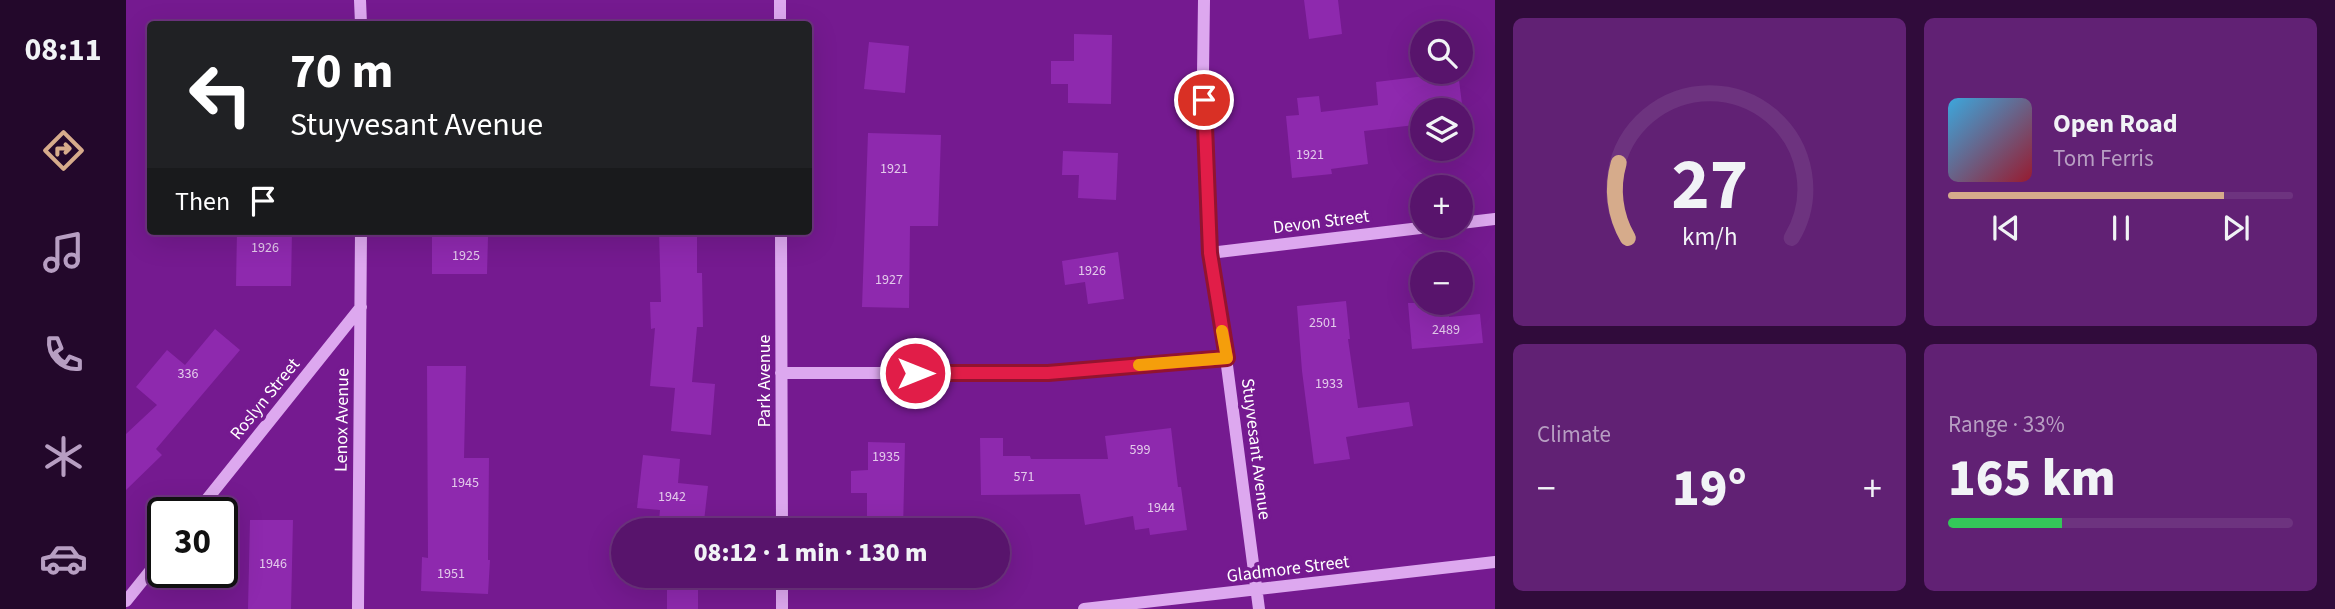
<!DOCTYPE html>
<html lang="en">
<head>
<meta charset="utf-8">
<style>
  :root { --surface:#58146c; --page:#612174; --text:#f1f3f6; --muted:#b79ec2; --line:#6d337f; --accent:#d6ab8b }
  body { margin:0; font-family:"Source Sans 3",sans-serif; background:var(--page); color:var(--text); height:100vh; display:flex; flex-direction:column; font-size:26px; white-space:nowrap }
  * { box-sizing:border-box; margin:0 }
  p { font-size:23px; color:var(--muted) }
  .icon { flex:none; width:38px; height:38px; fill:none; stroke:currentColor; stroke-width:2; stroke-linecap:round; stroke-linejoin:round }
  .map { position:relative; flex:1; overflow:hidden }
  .details { display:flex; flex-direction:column; gap:18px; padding:18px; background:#300b3b; width:840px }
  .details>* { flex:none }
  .top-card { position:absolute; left:21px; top:21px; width:665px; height:214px; border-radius:7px; box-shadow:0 7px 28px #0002,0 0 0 2px var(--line); background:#202124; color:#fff; overflow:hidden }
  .buttons { position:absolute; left:1284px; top:21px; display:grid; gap:14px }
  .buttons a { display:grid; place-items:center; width:63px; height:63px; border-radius:50%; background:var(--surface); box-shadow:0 7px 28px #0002,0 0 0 2px var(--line); font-size:35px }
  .speed { position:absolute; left:21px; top:497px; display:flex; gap:14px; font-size:35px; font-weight:700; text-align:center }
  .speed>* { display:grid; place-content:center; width:91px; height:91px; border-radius:50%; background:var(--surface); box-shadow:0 7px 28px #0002,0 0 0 2px var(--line); line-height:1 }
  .speed .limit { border:4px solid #111; border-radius:10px; background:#fff; color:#111 }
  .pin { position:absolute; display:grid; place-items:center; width:60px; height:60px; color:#fff; margin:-30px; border:4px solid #fff; border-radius:50%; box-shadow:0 2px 7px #0007 }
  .me { position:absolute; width:77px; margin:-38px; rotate:90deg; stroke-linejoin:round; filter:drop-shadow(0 0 5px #0008) }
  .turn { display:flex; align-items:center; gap:24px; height:147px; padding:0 28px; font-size:32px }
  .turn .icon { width:91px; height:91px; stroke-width:2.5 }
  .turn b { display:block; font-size:49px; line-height:60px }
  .then { display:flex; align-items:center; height:66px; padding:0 28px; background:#0003; gap:14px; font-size:26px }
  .big { font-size:52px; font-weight:800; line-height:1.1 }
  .details .card { flex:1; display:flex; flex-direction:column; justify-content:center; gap:10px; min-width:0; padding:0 24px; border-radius:10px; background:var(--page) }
  .details .dial { align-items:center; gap:0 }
  .dial svg { height:182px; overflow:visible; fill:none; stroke:var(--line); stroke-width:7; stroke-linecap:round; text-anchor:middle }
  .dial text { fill:var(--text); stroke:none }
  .song { display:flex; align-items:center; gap:21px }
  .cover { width:84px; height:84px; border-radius:10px; background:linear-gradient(135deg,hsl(200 70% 55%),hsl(350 70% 35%)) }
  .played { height:7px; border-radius:4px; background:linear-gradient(90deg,var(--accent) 80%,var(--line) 80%) }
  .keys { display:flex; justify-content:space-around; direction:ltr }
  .heat { display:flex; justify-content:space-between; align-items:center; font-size:38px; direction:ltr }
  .charge { height:10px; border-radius:5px; background:linear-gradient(90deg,#34c759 33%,var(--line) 0) }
  .details .tiles { flex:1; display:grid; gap:18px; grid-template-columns:repeat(2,1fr) }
  .trip { position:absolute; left:485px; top:518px; width:399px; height:70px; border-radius:35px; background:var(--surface); box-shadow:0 7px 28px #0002,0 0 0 2px var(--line); font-weight:800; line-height:70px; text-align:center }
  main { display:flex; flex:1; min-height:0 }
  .dock { display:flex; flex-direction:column; width:126px; justify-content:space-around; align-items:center; background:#23082b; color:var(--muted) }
  .dock .icon { width:49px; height:49px }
  .dock .selected { color:var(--accent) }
  .dock b { font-size:32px; color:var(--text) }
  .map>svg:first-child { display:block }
  .building { fill:#8e29ae }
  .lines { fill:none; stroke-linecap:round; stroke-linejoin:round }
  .minor { stroke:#dda8ef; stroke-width:12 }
  .route-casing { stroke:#92132f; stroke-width:18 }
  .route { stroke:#e11d48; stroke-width:12 }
  .slow { stroke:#f59e0b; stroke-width:12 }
  .labels { text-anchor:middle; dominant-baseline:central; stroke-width:7; stroke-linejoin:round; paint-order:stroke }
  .number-label { font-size:14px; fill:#e3caeb }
  .street-label { font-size:18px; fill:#fff; stroke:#751a90 }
</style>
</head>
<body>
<main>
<nav class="dock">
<b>08:11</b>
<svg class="icon selected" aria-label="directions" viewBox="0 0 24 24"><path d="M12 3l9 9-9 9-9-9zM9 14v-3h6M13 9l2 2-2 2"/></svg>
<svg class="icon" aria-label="music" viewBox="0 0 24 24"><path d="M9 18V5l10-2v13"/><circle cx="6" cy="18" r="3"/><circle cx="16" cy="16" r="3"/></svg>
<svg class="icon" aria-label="phone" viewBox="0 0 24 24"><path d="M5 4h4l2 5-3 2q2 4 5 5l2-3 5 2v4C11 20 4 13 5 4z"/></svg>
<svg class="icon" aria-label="climate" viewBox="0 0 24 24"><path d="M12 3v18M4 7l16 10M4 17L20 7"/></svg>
<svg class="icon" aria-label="car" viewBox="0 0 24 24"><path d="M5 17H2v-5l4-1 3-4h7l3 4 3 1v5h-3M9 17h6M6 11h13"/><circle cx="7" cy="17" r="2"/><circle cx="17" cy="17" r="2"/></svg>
</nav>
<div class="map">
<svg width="1369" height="609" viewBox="0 0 1369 609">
  <rect width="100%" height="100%" fill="#751a90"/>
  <!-- building -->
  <path class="building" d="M 1178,0 L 1212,0 L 1216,34 L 1183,39 Z
    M 948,34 L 986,35 L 985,104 L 942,103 L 942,84 L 925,84 L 925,61 L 948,61 Z
    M 743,42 L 783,46 L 779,93 L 738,89 Z
    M 1332,72 L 1336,104 L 1311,107 L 1312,110 L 1297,110 L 1297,124 L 1238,131 L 1242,164 L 1205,169 L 1206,174 L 1166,178 L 1160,116 L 1173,115 L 1171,98 L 1193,96 L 1195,112 L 1252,105 L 1250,82 Z
    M 742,133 L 815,135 L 812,226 L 784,226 L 783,308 L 736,307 Z
    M 937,151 L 992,153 L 990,200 L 952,198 L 953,175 L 936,175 Z
    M 111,231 L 166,231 L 165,286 L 110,286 Z
    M 533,231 L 571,231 L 571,273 L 576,273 L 577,327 L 571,327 L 566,382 L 589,384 L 585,435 L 545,431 L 549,388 L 524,386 L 529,328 L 525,329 L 524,302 L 535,302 Z
    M 306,236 L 362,237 L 361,274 L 306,274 Z
    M 992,252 L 998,299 L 962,304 L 959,282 L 939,285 L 936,261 Z
    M 1220,301 L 1224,339 L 1222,339 L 1232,408 L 1283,402 L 1287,426 L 1220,437 L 1224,459 L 1188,464 L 1176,371 L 1171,306 Z
    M 1282,303 L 1322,303 L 1323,317 L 1354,314 L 1357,343 L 1286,349 Z
    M 89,329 L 114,350 L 30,449 L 36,455 L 0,490 L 0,434 L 31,405 L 10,387 L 41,350 L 59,365 Z
    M 301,366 L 340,366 L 338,458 L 363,458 L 362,560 L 364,560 L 362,594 L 295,591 L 296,557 L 302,558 Z
    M 1045,428 L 1052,487 L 1055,487 L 1061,530 L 1024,535 L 1023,528 L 1009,530 L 1007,516 L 959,525 L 954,494 L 855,495 L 854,438 L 877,438 L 877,456 L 904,456 L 905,459 L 982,459 L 979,436 Z
    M 742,442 L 779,443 L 777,530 L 741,530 L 741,493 L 725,493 L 725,471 L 742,470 Z
    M 517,455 L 554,459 L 552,483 L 582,486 L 577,530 L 532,530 L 534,510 L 511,508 Z
    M 124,520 L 167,520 L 165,609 L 122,609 Z
    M 541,576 L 572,576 L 572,609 L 541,609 Z"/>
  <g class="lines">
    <!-- minor -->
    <path class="minor" d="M 234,0 L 235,24
      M 654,0 L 654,24
      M 1078,0 L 1077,74 L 1084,253 L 1100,358 L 1133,609
      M 1335,223 L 1369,219
      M 655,231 L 656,530
      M 1084,253 L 1311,226
      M 655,373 L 922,373 L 1100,358
      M 70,513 L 235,307
      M 656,576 L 656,609
      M 0,601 L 37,555
      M 232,609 L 235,231
      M 958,609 L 1369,562"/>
  </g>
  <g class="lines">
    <!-- route casing -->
    <g class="route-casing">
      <path id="route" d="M 789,373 L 922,373 L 1101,358 L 1084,253 L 1078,100"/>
    </g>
    <!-- route -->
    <use href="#route" class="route"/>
    <!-- slow -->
    <path class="slow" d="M 1013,365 L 1101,358 L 1096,331"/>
  </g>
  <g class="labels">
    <!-- number labels -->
    <g class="number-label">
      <text x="1184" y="155">1921</text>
      <text x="768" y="169">1921</text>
      <text x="139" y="248">1926</text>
      <text x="340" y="256">1925</text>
      <text x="966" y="271">1926</text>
      <text x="763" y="280">1927</text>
      <text x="1197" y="323">2501</text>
      <text x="1320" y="330">2489</text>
      <text x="62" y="374">336</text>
      <text x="1203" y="384">1933</text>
      <text x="1014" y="450">599</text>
      <text x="760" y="457">1935</text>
      <text x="898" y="477">571</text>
      <text x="339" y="483">1945</text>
      <text x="546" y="497">1942</text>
      <text x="1035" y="508">1944</text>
      <text x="147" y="564">1946</text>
      <text x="325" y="574">1951</text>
    </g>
    <!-- street labels -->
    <g class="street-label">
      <text transform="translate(1195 222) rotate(-7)">Devon Street</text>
      <text transform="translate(638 381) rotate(-90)">Park Avenue</text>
      <text transform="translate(139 399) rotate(-51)">Roslyn Street</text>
      <text transform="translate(216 420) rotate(-89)">Lenox Avenue</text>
      <text transform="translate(1130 449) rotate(83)">Stuyvesant Avenue</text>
      <text transform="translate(1162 569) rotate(-7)">Gladmore Street</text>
    </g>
  </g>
</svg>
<div class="buttons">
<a><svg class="icon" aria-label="search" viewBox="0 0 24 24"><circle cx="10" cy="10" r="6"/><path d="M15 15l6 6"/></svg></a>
<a><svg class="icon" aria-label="layers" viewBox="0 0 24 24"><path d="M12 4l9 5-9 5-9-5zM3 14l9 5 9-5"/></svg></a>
<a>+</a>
<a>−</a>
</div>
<div class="speed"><div class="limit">30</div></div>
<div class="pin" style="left:1078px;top:100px;background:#d93025"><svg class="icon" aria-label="arrive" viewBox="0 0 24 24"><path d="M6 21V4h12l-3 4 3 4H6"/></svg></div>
<svg class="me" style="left:789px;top:373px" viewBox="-20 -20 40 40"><circle r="17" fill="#e11d48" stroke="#fff" stroke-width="3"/><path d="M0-11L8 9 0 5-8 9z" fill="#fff"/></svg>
<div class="trip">08:12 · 1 min · 130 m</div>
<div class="top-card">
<div class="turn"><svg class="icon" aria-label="left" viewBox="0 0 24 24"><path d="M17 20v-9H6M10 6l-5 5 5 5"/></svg><div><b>70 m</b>Stuyvesant Avenue</div></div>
<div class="then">Then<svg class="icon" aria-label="arrive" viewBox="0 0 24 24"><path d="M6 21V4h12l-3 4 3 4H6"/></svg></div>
</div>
</div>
<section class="details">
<div class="tiles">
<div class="card dial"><svg viewBox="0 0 100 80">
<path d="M14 69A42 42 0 1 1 86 69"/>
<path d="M14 69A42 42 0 0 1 10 36" stroke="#d6ab8b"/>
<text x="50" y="56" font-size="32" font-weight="700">27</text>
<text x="50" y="72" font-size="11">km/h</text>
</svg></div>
<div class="card">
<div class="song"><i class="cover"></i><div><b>Open Road</b><p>Tom Ferris</p></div></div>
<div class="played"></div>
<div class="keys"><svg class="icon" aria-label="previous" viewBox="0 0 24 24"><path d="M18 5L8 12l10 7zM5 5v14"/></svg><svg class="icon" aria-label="pause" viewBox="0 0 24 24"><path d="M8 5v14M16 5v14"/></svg><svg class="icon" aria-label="next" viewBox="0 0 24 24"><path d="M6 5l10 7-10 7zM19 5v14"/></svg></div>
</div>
<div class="card"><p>Climate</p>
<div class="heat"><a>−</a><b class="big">19°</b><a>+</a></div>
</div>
<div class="card"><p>Range · 33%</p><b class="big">165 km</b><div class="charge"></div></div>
</div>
</section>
</main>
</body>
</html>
